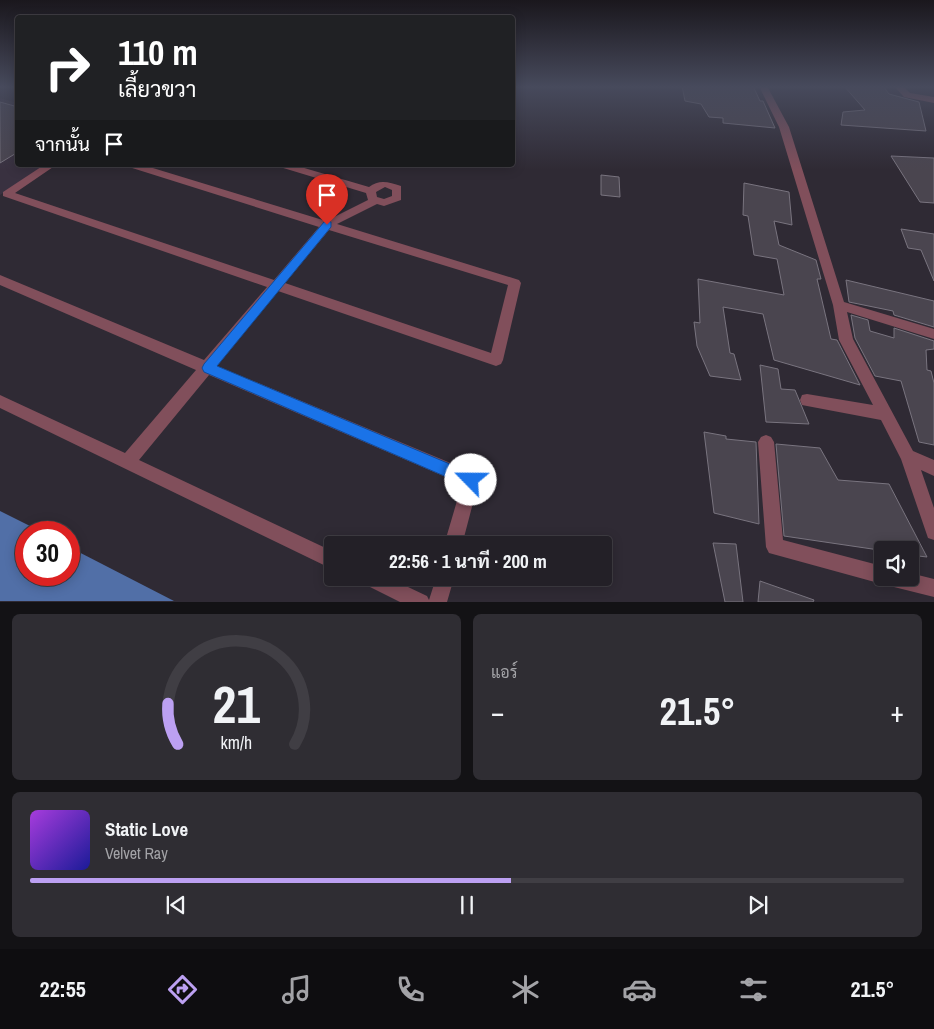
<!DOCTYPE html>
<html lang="th">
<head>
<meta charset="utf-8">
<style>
  :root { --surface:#232027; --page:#2f2d33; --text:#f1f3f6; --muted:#a3a3a7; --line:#403e44; --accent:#bca0f2 }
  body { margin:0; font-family:"Archivo Narrow",Sarabun,sans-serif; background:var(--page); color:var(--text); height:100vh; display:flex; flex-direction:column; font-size:19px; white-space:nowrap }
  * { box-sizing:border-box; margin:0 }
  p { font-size:16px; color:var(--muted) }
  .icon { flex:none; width:28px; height:28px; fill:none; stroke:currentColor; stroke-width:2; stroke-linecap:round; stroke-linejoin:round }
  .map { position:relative; height:602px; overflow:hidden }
  .drawer { display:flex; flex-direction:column; gap:12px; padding:12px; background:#131215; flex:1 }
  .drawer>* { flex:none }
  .hud { position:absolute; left:15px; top:15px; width:500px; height:152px; border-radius:5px; box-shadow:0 2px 12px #0003,0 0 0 1px var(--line); background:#202124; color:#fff; overflow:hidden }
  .controls { position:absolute; left:874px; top:541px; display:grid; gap:10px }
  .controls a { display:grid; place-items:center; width:45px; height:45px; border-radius:5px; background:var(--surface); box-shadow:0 2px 12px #0003,0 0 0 1px var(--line); font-size:25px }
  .speed { position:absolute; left:15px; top:521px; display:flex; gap:10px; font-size:25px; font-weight:700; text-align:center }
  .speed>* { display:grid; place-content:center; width:65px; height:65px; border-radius:50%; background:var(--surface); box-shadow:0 2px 12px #0003,0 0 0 1px var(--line); line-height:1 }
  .speed .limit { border:8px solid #d22; background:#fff; color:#111 }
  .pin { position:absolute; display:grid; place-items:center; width:42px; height:42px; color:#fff; margin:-51px -21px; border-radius:50% 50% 50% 0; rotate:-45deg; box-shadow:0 0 5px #0007 }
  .pin .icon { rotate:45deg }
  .me { position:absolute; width:55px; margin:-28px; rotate:293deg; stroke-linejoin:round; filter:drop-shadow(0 0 4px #0008) }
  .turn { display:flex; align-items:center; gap:18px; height:105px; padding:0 20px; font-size:22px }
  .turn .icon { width:65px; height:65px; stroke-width:2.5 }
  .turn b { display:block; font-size:35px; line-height:42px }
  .then { display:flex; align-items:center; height:48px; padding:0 20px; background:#0003; gap:10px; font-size:19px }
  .big { font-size:38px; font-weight:700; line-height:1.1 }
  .drawer .widget { flex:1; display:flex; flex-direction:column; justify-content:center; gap:8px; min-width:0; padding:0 18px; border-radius:8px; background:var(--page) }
  .drawer .dial { align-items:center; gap:0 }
  .dial svg { height:130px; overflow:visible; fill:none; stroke:var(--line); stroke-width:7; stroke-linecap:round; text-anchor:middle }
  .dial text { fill:var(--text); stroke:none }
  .song { display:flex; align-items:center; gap:15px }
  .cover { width:60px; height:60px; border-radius:8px; background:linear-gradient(135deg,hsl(280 70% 55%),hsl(240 70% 35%)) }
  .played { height:5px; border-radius:2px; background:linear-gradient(90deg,var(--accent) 55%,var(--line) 55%) }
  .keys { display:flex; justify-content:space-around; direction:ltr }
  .heat { display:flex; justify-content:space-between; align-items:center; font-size:28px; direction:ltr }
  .drawer .tiles { flex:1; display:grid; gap:12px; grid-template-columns:1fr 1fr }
  .widget:last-child { grid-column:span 2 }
  .trip { position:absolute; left:324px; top:536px; width:288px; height:50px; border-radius:5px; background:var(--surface); box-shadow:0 2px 12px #0003,0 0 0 1px var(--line); font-weight:700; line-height:50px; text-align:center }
  .tabs { display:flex; height:80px; justify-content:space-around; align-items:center; background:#0e0d10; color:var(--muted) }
  .tabs .icon { width:35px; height:35px }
  .tabs .active { color:var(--accent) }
  .tabs b { font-size:22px; color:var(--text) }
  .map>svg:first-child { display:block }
  .built { fill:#393140 }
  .water { fill:#516fa7 }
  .building { fill:#4a454f; stroke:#79747f }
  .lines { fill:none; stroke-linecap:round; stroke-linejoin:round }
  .minor { fill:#814f5b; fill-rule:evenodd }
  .route { fill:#1a73e8; stroke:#114b97 }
</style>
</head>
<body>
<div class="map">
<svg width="934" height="602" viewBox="0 0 934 602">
  <rect width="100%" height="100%" fill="#2f2a34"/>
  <!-- built -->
  <path class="built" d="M 0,98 L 17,103 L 18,165 L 45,165 L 0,195 Z"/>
  <!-- water -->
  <path class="water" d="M 0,511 L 42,532 L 26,532 L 26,575 L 69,575 L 69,547 L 174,601 L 0,601 Z"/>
  <!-- building -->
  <path class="building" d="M 682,86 L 753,86 L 760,101 L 763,101 L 775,128 L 723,123 L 723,118 L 709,117 L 701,104 L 685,101 Z
    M 844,86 L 883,86 L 889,94 L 919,102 L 926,131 L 841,125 L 843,112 L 865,110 Z
    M 0,102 L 18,107 L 18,152 L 0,163 Z
    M 891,156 L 934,158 L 934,203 L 920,202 Z
    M 601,175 L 619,177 L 620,197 L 601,195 Z
    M 744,183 L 789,192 L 792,225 L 774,221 L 779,245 L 816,260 L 821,279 L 817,279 L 831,339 L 837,340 L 860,385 L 774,360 L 763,314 L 723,307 L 730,353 L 734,354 L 741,380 L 710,376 L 697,346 L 694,322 L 700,323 L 698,279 L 784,295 L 777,259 L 754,255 L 748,216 L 743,215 Z
    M 901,229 L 934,234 L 934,281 L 921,250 L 908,248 Z
    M 846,280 L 934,301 L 934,327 L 894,315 L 893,311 L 849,302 Z
    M 851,315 L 868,320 L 870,331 L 894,338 L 894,328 L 934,341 L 934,349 L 926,350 L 927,370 L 931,371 L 934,383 L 934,445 L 919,442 L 901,381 L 875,376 L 855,338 Z
    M 760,365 L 778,369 L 781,389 L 795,390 L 809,424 L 766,422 Z
    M 704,432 L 726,436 L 726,439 L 756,442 L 759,524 L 714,513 Z
    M 776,444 L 820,448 L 838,480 L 889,484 L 927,557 L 910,555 L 910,550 L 879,550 L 784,536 Z
    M 713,543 L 736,544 L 743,602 L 725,602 Z
    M 760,581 L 814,600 L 813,602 L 758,602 Z"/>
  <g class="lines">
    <!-- minor -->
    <path class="minor" d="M 759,86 L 767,86 L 789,127 L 844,302 L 934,329 L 934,339 L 847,312 L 853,339 L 913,451 L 934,460 L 934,476 L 921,470 L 934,508 L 934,540 L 928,538 L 901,459 L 881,420 L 807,406 L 802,405 L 800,400 L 802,395 L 807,394 L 873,405 L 839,340 L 833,305 L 779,127 Z
      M 894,86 L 903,86 L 910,93 L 934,97 L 934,103 L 904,97 Z
      M 44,165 L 56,165 L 15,193 L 274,280 L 319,227 L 129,167 L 127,165 L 143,165 L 326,221 L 368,200 L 366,193 L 280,167 L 278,165 L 294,165 L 369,187 C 379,179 389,182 401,186 L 401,200 L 384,206 L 377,204 L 337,224 L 519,280 L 521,283 L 503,360 L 501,364 L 496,366 L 278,291 L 217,366 L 477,474 L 479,480 L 462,545 L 444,545 L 462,484 L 209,375 L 139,460 L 332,551 L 332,569 L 0,408 L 0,395 L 125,453 L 196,370 L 0,285 L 0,275 L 204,360 L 267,287 L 3,196 L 3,192 ZM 385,187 L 392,190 L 392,196 L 384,199 L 377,197 L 376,192 ZM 329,230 L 508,285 L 491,353 L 285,283 Z
      M 766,435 L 771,437 L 774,442 L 783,540 L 882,566 L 882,578 L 910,578 L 910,573 L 934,579 L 934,597 L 894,587 L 887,582 L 882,584 L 769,553 L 766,547 L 758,442 L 761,437 Z
      M 361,578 L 389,578 L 427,596 L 429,600 L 436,578 L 454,578 L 447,602 L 400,602 L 364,584 Z"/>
  </g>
  <!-- sky -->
  <linearGradient id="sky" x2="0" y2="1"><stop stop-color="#1a171d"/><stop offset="0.51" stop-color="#474a5c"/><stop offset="1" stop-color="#474a5c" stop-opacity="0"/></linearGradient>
  <rect width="934" height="170" fill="url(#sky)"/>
  <!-- route -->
  <path class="route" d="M 327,221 L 331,222 L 331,227 L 217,366 L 476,475 L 478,480 L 476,485 L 471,487 L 465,485 L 204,372 L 202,368 L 204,364 L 324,222 Z"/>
</svg>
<div class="controls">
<a><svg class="icon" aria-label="sound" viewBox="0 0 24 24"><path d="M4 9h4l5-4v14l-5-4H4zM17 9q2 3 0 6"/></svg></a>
</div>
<div class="speed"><div class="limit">30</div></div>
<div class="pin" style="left:327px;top:225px;background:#d93025"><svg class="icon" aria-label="arrive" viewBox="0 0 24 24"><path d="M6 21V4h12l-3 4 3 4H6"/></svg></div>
<svg class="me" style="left:471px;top:480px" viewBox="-20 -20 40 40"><circle r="19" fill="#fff"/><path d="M0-13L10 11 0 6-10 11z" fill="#1a73e8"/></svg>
<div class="trip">22:56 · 1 นาที · 200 m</div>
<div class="hud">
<div class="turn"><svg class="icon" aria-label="right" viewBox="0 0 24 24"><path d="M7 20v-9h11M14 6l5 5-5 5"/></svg><div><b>110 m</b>เลี้ยวขวา</div></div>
<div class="then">จากนั้น<svg class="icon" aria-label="arrive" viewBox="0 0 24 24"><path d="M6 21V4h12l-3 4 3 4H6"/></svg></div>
</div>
</div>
<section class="drawer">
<div class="tiles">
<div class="widget dial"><svg viewBox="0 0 100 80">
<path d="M14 69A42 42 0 1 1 86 69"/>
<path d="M14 69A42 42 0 0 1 8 44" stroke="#bca0f2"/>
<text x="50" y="56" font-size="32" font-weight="700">21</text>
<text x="50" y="72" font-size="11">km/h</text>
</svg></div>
<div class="widget"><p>แอร์</p>
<div class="heat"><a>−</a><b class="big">21.5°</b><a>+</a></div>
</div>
<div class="widget">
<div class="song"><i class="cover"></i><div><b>Static Love</b><p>Velvet Ray</p></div></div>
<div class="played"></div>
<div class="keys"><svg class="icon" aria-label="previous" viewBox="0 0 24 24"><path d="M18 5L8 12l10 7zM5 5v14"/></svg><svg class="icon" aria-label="pause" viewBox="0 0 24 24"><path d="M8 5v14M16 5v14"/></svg><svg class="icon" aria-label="next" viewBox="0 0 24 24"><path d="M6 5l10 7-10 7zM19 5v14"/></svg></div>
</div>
</div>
</section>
<nav class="tabs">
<b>22:55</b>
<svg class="icon active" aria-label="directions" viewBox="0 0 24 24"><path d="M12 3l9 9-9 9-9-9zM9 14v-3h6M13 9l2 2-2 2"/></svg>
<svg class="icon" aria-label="music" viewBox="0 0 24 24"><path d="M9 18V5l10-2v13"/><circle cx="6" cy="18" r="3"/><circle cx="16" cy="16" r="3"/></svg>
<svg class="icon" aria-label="phone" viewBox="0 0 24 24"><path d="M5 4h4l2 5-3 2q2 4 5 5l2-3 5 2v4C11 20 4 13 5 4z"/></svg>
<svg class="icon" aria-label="climate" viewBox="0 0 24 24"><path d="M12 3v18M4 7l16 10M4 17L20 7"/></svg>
<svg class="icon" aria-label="car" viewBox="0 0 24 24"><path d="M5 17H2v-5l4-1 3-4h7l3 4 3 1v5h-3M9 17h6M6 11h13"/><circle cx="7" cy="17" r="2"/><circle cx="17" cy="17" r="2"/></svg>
<svg class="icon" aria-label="filters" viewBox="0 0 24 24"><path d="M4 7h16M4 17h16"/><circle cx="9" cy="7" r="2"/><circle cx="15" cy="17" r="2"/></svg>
<b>21.5°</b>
</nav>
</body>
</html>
